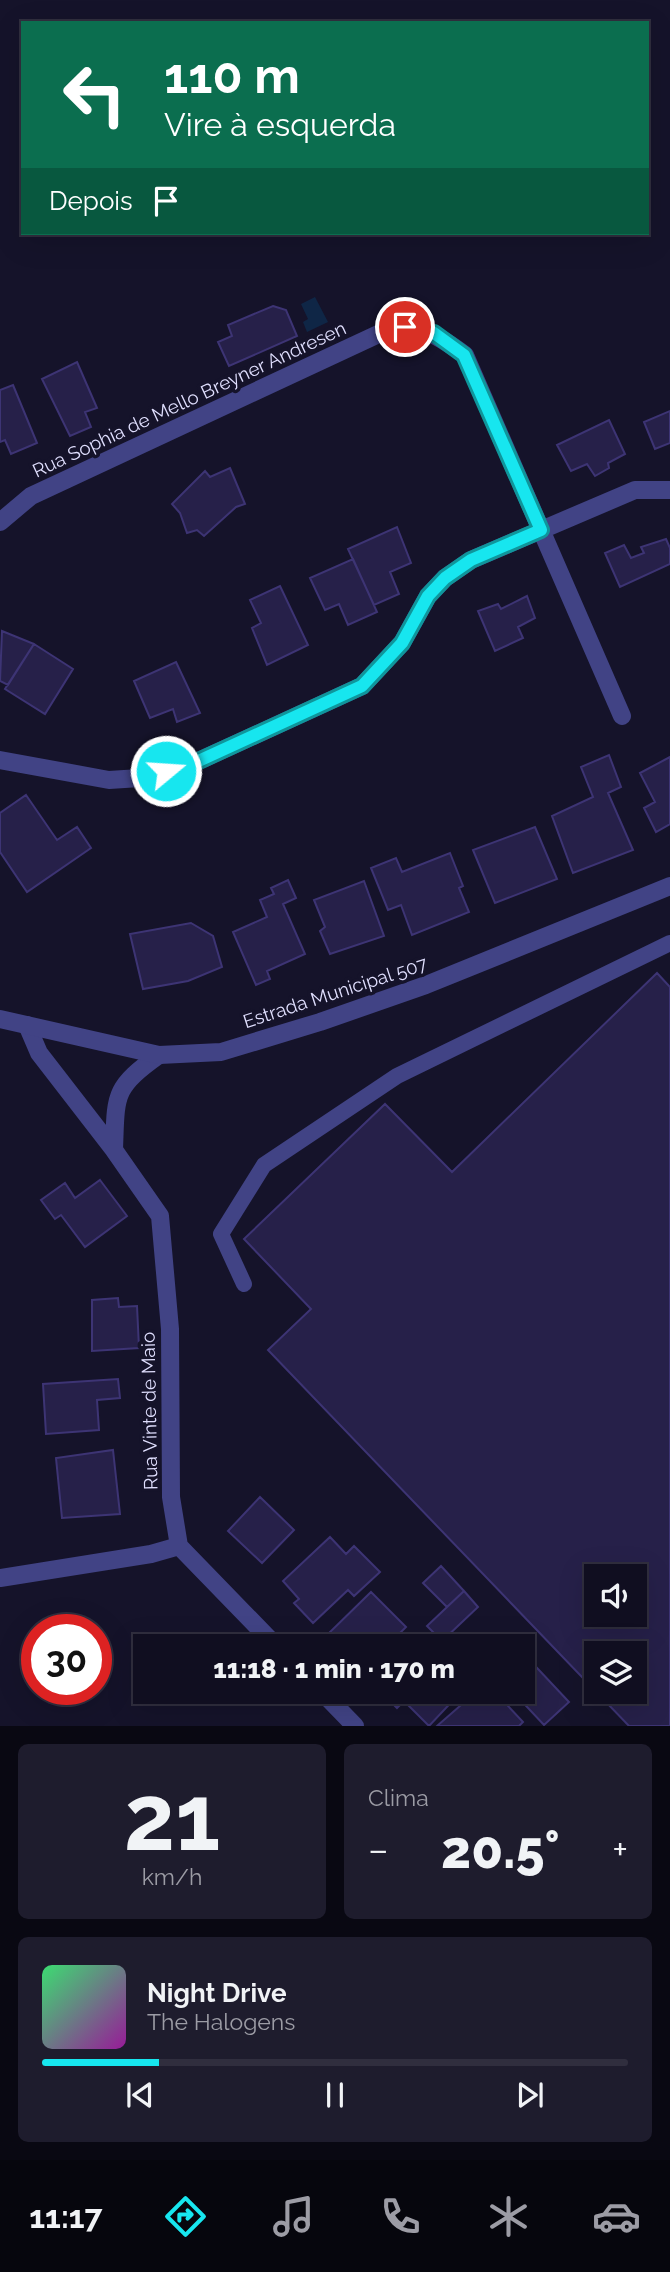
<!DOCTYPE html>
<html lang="pt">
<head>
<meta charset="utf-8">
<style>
  :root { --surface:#100e20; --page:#1e1c2d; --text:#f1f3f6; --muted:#9c9ca5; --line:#302e3e; --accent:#17e6ef }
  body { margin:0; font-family:Raleway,sans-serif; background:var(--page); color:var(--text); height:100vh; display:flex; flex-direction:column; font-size:26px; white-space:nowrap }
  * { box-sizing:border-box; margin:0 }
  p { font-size:23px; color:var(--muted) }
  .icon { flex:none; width:38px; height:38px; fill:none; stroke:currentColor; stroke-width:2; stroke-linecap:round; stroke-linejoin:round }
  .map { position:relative; height:1726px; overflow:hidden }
  .side { display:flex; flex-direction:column; gap:18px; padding:18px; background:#090812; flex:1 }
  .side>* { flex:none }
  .hud { position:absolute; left:21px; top:21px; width:628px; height:214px; border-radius:0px; box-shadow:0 7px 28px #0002,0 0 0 2px var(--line); background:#0b6e4f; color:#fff; overflow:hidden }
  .fabs { position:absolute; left:584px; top:1564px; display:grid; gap:14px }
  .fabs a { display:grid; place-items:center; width:63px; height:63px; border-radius:0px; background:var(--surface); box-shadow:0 7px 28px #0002,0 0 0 2px var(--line); font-size:35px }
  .speed { position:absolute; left:21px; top:1614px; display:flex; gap:14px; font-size:35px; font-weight:700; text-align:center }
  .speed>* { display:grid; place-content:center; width:91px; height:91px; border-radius:50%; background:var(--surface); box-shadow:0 7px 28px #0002,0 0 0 2px var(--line); line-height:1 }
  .speed .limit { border:10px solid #d22; background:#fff; color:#111 }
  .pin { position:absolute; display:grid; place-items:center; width:60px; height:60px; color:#fff; margin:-30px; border:4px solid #fff; border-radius:50%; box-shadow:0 2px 7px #0007 }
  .me { position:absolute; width:77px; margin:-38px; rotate:72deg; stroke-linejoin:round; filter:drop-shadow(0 0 5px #0008) }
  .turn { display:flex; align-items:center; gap:24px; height:147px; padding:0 28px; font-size:32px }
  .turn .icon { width:91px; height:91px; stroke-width:2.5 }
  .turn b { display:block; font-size:49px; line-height:60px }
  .then { display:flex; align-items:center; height:66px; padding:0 28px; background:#0003; gap:14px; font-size:26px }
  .big { font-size:52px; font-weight:800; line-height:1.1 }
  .side .tile { flex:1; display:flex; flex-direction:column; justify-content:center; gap:10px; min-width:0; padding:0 24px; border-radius:10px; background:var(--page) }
  .side .dial { align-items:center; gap:0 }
  .dial b { font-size:91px; line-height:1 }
  .song { display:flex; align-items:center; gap:21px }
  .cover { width:84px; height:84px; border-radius:10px; background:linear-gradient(135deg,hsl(140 70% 55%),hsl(300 70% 35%)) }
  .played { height:7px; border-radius:4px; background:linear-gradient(90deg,var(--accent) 20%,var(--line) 20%) }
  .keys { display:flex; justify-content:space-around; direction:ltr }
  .heat { display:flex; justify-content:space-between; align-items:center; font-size:38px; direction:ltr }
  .side .tiles { flex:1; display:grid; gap:18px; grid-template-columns:1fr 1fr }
  .tile:last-child { grid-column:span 2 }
  .trip { position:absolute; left:133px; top:1634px; width:402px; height:70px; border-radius:0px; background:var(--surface); box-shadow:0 7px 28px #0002,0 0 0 2px var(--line); font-weight:800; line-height:70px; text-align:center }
  .menu { display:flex; height:112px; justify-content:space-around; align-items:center; background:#06060d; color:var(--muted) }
  .menu .icon { width:49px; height:49px }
  .menu .current { color:var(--accent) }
  .menu b { font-size:32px; color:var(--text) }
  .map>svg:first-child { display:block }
  .water { fill:#0f2646 }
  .building { fill:#262049; stroke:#3d3474; stroke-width:2; fill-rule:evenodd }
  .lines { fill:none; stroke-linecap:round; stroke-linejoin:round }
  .service { stroke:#414385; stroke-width:16 }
  .minor { stroke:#414385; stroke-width:18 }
  .tertiary { stroke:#414385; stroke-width:18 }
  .route-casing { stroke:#0f969b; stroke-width:18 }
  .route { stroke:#17e6ef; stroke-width:12 }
  .labels { text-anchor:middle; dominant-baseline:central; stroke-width:7; stroke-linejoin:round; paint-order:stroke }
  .street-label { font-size:19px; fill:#dfdefd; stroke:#15132a }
</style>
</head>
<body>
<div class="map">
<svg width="670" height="1726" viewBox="0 0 670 1726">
  <rect width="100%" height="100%" fill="#15132a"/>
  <!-- water -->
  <path class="water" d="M 315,297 L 328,322 L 307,332 L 303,322 L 308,319 L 301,304 Z"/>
  <!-- building -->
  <path class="building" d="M 273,306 L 286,310 L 297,336 L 229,366 L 218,342 L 232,336 L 228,325 Z
    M 77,362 L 97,408 L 85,412 L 91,427 L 70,436 L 42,379 Z
    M 13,385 L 37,443 L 11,454 L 5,440 L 0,442 L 0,390 Z
    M 670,411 L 670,443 L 655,449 L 644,422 Z
    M 609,420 L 625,454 L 608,463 L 609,468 L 595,476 L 587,464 L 571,471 L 557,445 Z
    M 230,468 L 245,504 L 236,507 L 204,536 L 197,530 L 187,533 L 180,513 L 172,504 L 205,471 L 210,477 Z
    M 397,527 L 411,563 L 390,572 L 399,594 L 374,605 L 348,549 Z
    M 666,539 L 670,548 L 670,564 L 620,587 L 605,553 L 624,545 L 631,558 L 644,553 L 641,547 Z
    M 353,559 L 377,612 L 348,625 L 339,604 L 325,610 L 310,578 Z
    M 280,586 L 308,645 L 267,665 L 252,628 L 261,623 L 250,600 Z
    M 527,596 L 535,618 L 518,627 L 523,638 L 495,651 L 478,611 L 498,604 L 501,609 Z
    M 2,631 L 34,644 L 8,685 L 0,681 Z
    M 34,644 L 73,669 L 45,714 L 5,689 Z
    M 176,662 L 200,713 L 177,722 L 173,709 L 150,718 L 134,681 Z
    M 609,755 L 621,787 L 608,793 L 633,850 L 573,873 L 552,816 L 593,797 L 581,767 Z
    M 670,757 L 670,824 L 656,832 L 644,808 L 655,802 L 640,773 Z
    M 26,795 L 57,840 L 77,827 L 91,848 L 27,892 L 0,852 L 0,813 Z
    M 535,827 L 557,879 L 495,903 L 473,850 Z
    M 450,853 L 463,886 L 459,888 L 469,912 L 412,935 L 401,905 L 388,910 L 371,868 L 396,858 L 402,872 Z
    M 288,880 L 296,898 L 283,904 L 305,954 L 267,971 L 270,979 L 256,985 L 233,932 L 267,917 L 260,900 L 274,894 L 271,888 Z
    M 364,881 L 384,936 L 330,954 L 320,931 L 325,927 L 314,900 Z
    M 191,923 L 213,936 L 222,967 L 188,981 L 143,989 L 130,934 Z
    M 657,973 L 670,987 L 670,1726 L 629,1726 L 268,1350 L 311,1309 L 244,1239 L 385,1104 L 452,1172 ZM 597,1577 L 635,1577 L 635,1615 L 597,1615 ZM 597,1654 L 635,1654 L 635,1692 L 597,1692 Z
    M 100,1180 L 127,1216 L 85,1247 L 61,1215 L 55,1219 L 41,1200 L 65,1183 L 75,1198 Z
    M 118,1298 L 119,1307 L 137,1306 L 139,1348 L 92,1351 L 92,1300 Z
    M 118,1379 L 120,1398 L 97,1400 L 99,1430 L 46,1434 L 43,1384 Z
    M 113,1450 L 120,1514 L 62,1518 L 56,1458 Z
    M 260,1497 L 294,1530 L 262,1563 L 228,1531 Z
    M 330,1537 L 346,1554 L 354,1546 L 380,1572 L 354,1596 L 348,1590 L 313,1623 L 294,1603 L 299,1599 L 283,1581 Z
    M 441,1566 L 464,1591 L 447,1607 L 423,1583 Z
    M 464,1591 L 478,1607 L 442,1641 L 427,1626 Z
    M 371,1592 L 406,1627 L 386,1647 L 339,1647 L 327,1635 Z
    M 428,1638 L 437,1647 L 420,1647 Z
    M 523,1653 L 569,1702 L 544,1725 L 513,1692 L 523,1692 Z
    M 381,1692 L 461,1692 L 429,1726 L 404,1701 L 397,1708 Z
    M 476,1692 L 495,1692 L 523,1722 L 519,1726 L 437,1726 Z"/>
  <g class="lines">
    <!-- service -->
    <path class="service" d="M 244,1284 L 221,1234 L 264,1165 L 397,1076 L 670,943"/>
    <!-- minor -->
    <path class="minor" d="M 0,522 L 31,496 L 387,330 C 423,325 437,335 465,355 L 622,716
      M 0,760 L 109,780 L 140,778 L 192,764 L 362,686 L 402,643 L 428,596 L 445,578 L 471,560 L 635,490 L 670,490
      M 27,1025 L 39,1053 L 114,1150 L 160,1216 L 170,1329 L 171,1497 L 179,1546 L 277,1647
      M 114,1150 C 116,1094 113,1088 159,1055
      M 0,1578 L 151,1554 L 179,1546
      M 322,1692 L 355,1726"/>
    <!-- tertiary -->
    <path class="tertiary" d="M 0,1019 L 159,1055 L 221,1052 L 320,1022 L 426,985 L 670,886"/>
  </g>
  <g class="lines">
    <!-- route casing -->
    <g class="route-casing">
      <path id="route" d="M 166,771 L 192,764 L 362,686 L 402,643 L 428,596 L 445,578 L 471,560 L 541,530 L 464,355 L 434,333 L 405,327"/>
    </g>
    <!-- route -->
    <use href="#route" class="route"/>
  </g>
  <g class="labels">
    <!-- street labels -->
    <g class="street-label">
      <text transform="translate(189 399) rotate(-25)">Rua Sophia de Mello Breyner Andresen</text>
      <text transform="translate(335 992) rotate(-18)">Estrada Municipal 507</text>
      <text transform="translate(149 1411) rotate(-91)">Rua Vinte de Maio</text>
    </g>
  </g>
</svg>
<div class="fabs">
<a><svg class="icon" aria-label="sound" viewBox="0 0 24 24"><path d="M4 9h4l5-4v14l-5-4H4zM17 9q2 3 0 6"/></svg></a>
<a><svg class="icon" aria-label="layers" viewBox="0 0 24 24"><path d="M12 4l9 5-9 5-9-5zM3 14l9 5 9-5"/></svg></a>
</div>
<div class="speed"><div class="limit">30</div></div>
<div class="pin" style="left:405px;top:327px;background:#d93025"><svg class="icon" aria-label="arrive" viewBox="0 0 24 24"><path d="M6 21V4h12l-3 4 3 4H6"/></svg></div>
<svg class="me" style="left:166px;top:771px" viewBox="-20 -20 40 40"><circle r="17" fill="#17e6ef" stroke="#fff" stroke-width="3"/><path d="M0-11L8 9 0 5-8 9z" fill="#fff"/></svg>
<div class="trip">11:18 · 1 min · 170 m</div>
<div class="hud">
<div class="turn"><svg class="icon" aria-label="left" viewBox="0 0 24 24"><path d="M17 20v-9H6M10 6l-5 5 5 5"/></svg><div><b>110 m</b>Vire à esquerda</div></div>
<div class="then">Depois<svg class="icon" aria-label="arrive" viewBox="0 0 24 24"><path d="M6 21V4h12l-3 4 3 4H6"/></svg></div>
</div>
</div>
<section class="side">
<div class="tiles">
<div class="tile dial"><b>21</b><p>km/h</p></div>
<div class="tile"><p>Clima</p>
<div class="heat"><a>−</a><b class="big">20.5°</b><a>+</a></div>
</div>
<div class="tile">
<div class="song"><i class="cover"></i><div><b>Night Drive</b><p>The Halogens</p></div></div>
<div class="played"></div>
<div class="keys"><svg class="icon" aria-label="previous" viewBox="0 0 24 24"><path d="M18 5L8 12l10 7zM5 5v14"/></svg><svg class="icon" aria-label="pause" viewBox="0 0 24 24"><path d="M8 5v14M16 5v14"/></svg><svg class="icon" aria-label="next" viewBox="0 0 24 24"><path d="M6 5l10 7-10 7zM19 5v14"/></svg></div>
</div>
</div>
</section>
<nav class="menu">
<b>11:17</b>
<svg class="icon current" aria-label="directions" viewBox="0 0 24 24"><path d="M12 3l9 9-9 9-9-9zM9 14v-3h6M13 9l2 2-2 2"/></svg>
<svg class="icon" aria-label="music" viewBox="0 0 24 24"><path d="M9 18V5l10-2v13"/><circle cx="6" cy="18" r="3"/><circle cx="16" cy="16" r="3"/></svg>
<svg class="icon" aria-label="phone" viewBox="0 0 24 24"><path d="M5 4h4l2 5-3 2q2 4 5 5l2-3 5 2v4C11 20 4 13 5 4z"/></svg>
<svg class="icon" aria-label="climate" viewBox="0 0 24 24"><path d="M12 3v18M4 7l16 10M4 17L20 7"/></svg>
<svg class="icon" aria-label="car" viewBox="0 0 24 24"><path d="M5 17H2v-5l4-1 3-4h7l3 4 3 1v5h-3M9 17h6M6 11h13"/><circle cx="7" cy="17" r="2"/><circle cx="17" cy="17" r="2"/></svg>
</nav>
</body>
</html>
